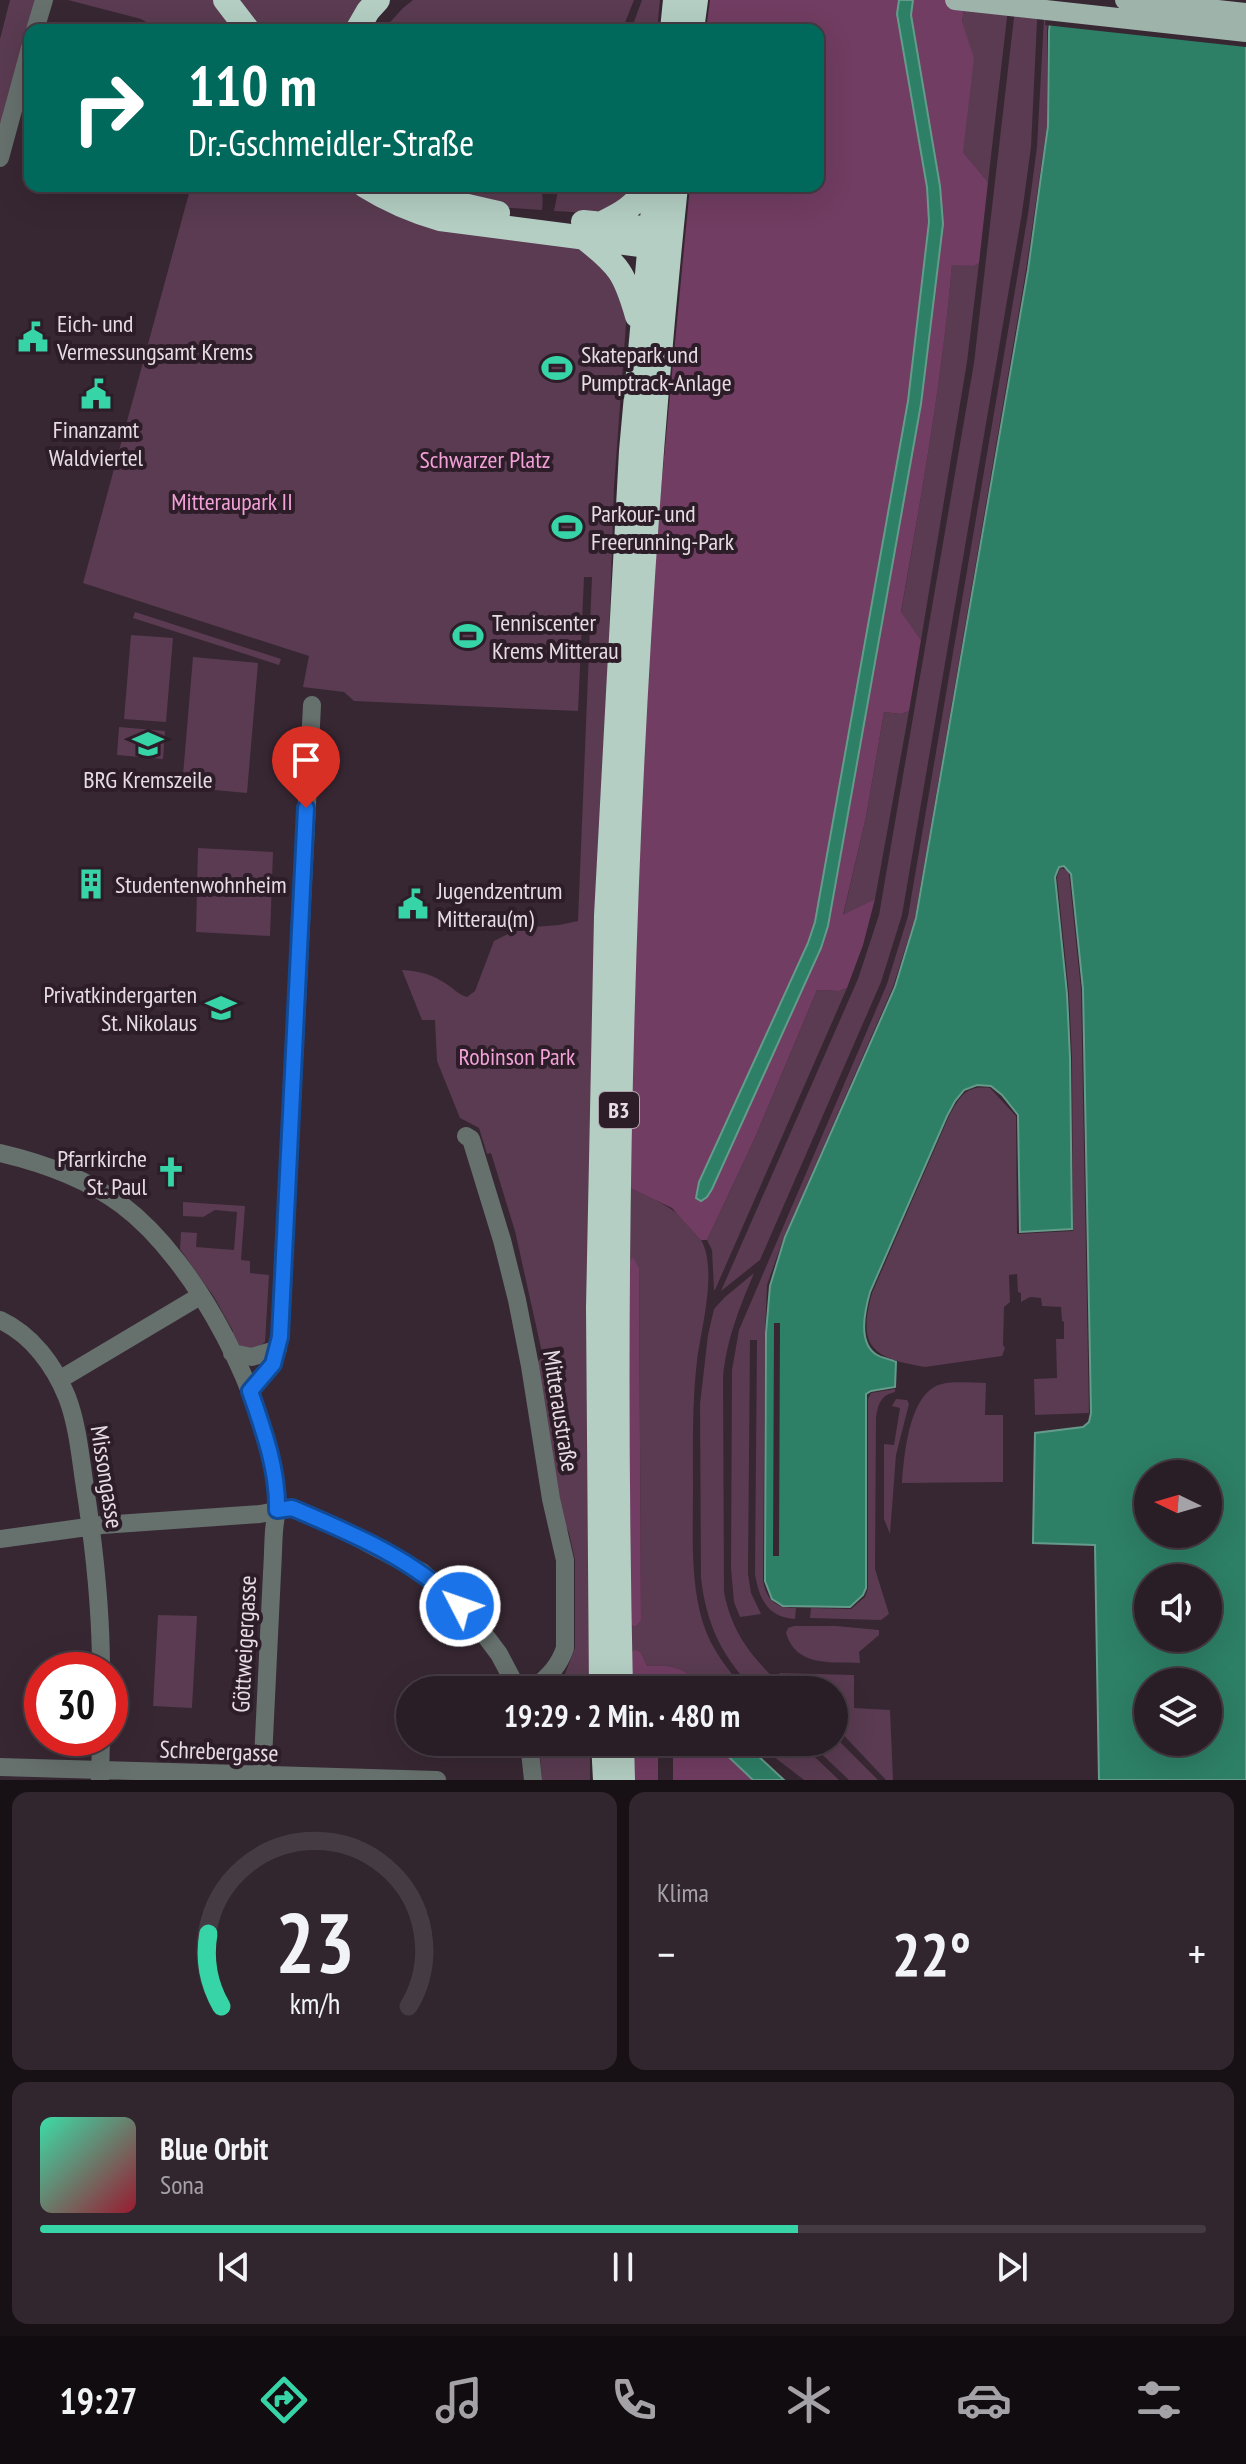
<!DOCTYPE html>
<html lang="de">
<head>
<meta charset="utf-8">
<style>
  :root { --surface:#291d26; --page:#31262e; --text:#f1f3f6; --muted:#a5a2a7; --line:#453b43; --accent:#36d4a7 }
  body { margin:0; font-family:"PT Sans Narrow",sans-serif; background:var(--page); color:var(--text); height:100vh; display:flex; flex-direction:column; font-size:30px; white-space:nowrap }
  * { box-sizing:border-box; margin:0 }
  p { font-size:26px; color:var(--muted) }
  .icon { flex:none; width:44px; height:44px; fill:none; stroke:currentColor; stroke-width:2; stroke-linecap:round; stroke-linejoin:round }
  .map { position:relative; height:1780px; overflow:hidden }
  .side { display:flex; flex-direction:column; gap:12px; padding:12px; background:#171015; flex:1 }
  .side>* { flex:none }
  .hud { position:absolute; left:24px; top:24px; width:800px; height:168px; border-radius:16px; box-shadow:0 8px 32px #0002,0 0 0 2px var(--line); background:#00695c; color:#fff; overflow:hidden }
  .needle { width:52px; rotate:275deg }
  .tools { position:absolute; left:1134px; top:1460px; display:grid; gap:16px }
  .tools a { display:grid; place-items:center; width:88px; height:88px; border-radius:50%; background:var(--surface); box-shadow:0 8px 32px #0002,0 0 0 2px var(--line); font-size:40px }
  .speed { position:absolute; left:24px; top:1652px; display:flex; gap:16px; font-size:40px; font-weight:700; text-align:center }
  .speed>* { display:grid; place-content:center; width:104px; height:104px; border-radius:50%; background:var(--surface); box-shadow:0 8px 32px #0002,0 0 0 2px var(--line); line-height:1 }
  .speed .limit { border:12px solid #d22; background:#fff; color:#111 }
  .pin { position:absolute; display:grid; place-items:center; width:68px; height:68px; color:#fff; margin:-82px -34px; border-radius:50% 50% 50% 0; rotate:-45deg; box-shadow:0 0 8px #0007 }
  .pin .icon { rotate:45deg }
  .me { position:absolute; width:88px; margin:-44px; rotate:311deg; stroke-linejoin:round; filter:drop-shadow(0 0 6px #0008) }
  .turn { display:flex; align-items:center; gap:28px; height:168px; padding:0 32px; font-size:36px }
  .turn .icon { width:104px; height:104px; stroke-width:2.5 }
  .turn b { display:block; font-size:56px; line-height:68px }
  .big { font-size:60px; font-weight:600; line-height:1.1 }
  .side .tile { flex:1; display:flex; flex-direction:column; justify-content:center; gap:12px; min-width:0; padding:0 28px; border-radius:16px; background:var(--page) }
  .side .dial { align-items:center; gap:0 }
  .dial svg { height:208px; overflow:visible; fill:none; stroke:var(--line); stroke-width:7; stroke-linecap:round; text-anchor:middle }
  .dial text { fill:var(--text); stroke:none }
  .song { display:flex; align-items:center; gap:24px }
  .cover { width:96px; height:96px; border-radius:12px; background:linear-gradient(135deg,hsl(160 70% 55%),hsl(350 70% 35%)) }
  .played { height:8px; border-radius:4px; background:linear-gradient(90deg,var(--accent) 65%,var(--line) 65%) }
  .keys { display:flex; justify-content:space-around; direction:ltr }
  .heat { display:flex; justify-content:space-between; align-items:center; font-size:44px; direction:ltr }
  .side .tiles { flex:1; display:grid; gap:12px; grid-template-columns:1fr 1fr }
  .tile:last-child { grid-column:span 2 }
  .trip { position:absolute; left:396px; top:1676px; width:452px; height:80px; border-radius:40px; background:var(--surface); box-shadow:0 8px 32px #0002,0 0 0 2px var(--line); font-weight:600; line-height:80px; text-align:center }
  .dock { display:flex; height:128px; justify-content:space-around; align-items:center; background:#100c0f; color:var(--muted) }
  .dock .icon { width:56px; height:56px }
  .dock .on { color:var(--accent) }
  .dock b { font-size:36px; color:var(--text) }
  .map>svg:first-child { display:block }
  .green { fill:#5a3b51 }
  .forest { fill:#713d62 }
  .water { fill:#2d7f65; stroke:#659b8b; stroke-width:2; fill-rule:evenodd }
  .pier { fill:#372732 }
  .lines { fill:none; stroke-linecap:round; stroke-linejoin:round }
  .minor { stroke:#66706c; stroke-width:18 }
  .major { stroke:#9eb3aa; stroke-width:20 }
  .highway { stroke:#b4cec3; stroke-width:24 }
  .route-casing { stroke:#114b97; stroke-width:20 }
  .route { stroke:#1a73e8; stroke-width:14 }
  .labels { text-anchor:middle; dominant-baseline:central; stroke-width:8; stroke-linejoin:round; paint-order:stroke }
  .shield { fill:#2d1d28; stroke:#afa3ab; stroke-width:2 }
  .shield-label { font-size:22px; font-weight:bold; fill:#e7dce3 }
  .poi-label { font-size:24px; fill:#e7dce3; stroke:#2d1d28; text-anchor:start }
  .park-label { font-size:24px; fill:#f2a1d9; stroke:#2d1d28 }
  .street-label { font-size:24px; fill:#e7dce3; stroke:#2d1d28 }
</style>
</head>
<body>
<div class="map">
<svg width="1246" height="1780" viewBox="0 0 1246 1780">
  <rect width="100%" height="100%" fill="#372732"/>
  <!-- green -->
  <path class="green" d="M 10,0 L 36,0 L 0,130 L 0,39 Z
    M 68,0 L 218,0 L 241,30 L 160,30 L 141,19 Z
    M 232,0 L 369,0 L 349,30 L 255,30 Z
    M 413,0 L 634,0 L 622,30 L 383,30 L 403,8 Z
    M 642,0 L 660,0 L 657,30 L 631,30 Z
    M 965,0 L 1009,0 L 988,182 L 963,152 L 962,22 Z
    M 1016,0 L 1038,0 L 1031,147 L 1022,213 L 902,915 L 881,982 L 760,1260 L 721,1291 L 858,979 L 879,915 L 974,363 Z
    M 1045,0 L 1050,0 L 1047,31 L 1047,126 L 1026,270 L 915,918 L 893,987 L 784,1237 L 767,1285 L 765,1334 L 763,1581 C 767,1601 776,1608 796,1608 L 795,1619 C 768,1618 759,1599 755,1574 L 757,1340 L 750,1340 L 748,1574 L 751,1593 L 761,1614 L 740,1617 L 734,1602 L 731,1568 L 732,1370 L 739,1330 L 887,984 L 908,916 L 1028,214 L 1037,147 Z
    M 191,186 L 354,186 L 572,244 L 600,259 L 627,310 L 614,487 L 608,671 L 590,1690 L 544,1690 L 565,1674 L 575,1648 L 575,1560 L 569,1533 L 562,1518 L 536,1363 L 543,1357 L 515,1231 L 491,1153 L 487,1154 L 479,1128 L 460,1118 L 437,1061 L 435,1020 L 422,1020 L 402,970 C 419,971 431,974 445,983 C 453,988 459,995 467,997 L 475,991 L 494,941 L 520,928 L 559,925 L 578,921 L 592,577 L 584,577 L 578,711 L 354,701 L 344,692 L 303,687 L 309,656 L 83,583 Z
    M 426,186 L 537,186 C 544,193 543,200 542,210 L 499,207 Z
    M 559,186 L 638,186 L 615,209 L 589,213 L 554,211 Z
    M 979,263 L 967,362 L 921,640 L 901,613 C 921,497 942,381 952,264 L 974,266 Z
    M 135,612 L 281,659 L 279,665 L 133,618 Z
    M 131,635 L 173,638 L 166,722 L 124,719 Z
    M 193,657 L 258,663 L 247,793 L 182,787 Z
    M 909,711 L 875,899 L 843,916 L 866,817 L 884,712 L 901,714 Z
    M 119,727 L 165,731 L 163,759 L 117,755 Z
    M 198,848 L 273,852 L 270,936 L 196,932 Z
    M 1060,868 L 1067,870 L 1069,874 L 1081,989 L 1089,1413 L 1035,1415 L 1034,1379 L 1057,1378 L 1056,1339 L 1064,1339 L 1064,1322 L 1062,1321 L 1061,1307 L 1042,1306 L 1041,1298 L 1030,1297 L 1021,1302 L 1021,1293 L 1018,1292 L 1017,1274 L 1009,1275 L 1010,1302 L 1004,1307 L 1003,1345 L 1005,1348 L 1002,1356 L 925,1367 C 872,1358 857,1347 872,1293 L 949,1116 C 960,1096 966,1085 990,1088 L 1016,1116 L 1017,1234 L 1073,1231 L 1072,1058 L 1069,994 L 1057,877 Z
    M 847,988 L 715,1290 L 714,1290 L 712,1250 L 707,1240 L 754,1140 L 817,990 L 839,991 Z
    M 628,1187 C 657,1201 683,1210 701,1240 C 718,1269 701,1329 697,1361 C 692,1403 693,1447 693,1489 C 693,1533 690,1581 703,1623 C 711,1649 728,1670 745,1690 L 705,1690 C 685,1669 675,1664 647,1666 L 643,1660 L 630,1653 L 629,1624 L 635,1627 L 641,1621 L 639,1268 L 627,1266 Z
    M 183,1202 L 245,1206 L 241,1260 L 250,1261 L 250,1273 L 269,1275 L 265,1342 L 256,1350 L 238,1346 L 233,1337 L 233,1331 L 214,1297 L 180,1249 L 181,1232 L 197,1233 L 196,1247 L 234,1250 L 237,1212 L 215,1210 L 203,1217 L 183,1216 Z
    M 754,1273 C 739,1309 727,1338 723,1377 L 724,1592 C 733,1637 754,1659 786,1690 L 755,1690 C 722,1658 706,1623 701,1578 L 700,1404 L 708,1335 L 714,1309 L 725,1297 Z
    M 986,1383 L 985,1415 L 1003,1415 L 1003,1482 L 902,1483 C 904,1456 909,1391 942,1384 C 955,1381 972,1383 986,1383 Z
    M 895,1389 L 895,1392 C 881,1395 878,1404 876,1418 L 875,1569 L 889,1614 L 881,1620 L 810,1618 L 811,1608 L 851,1609 L 865,1597 L 868,1588 L 868,1399 L 871,1393 Z
    M 896,1399 L 907,1400 L 909,1404 L 896,1455 L 890,1534 L 884,1519 L 884,1444 L 894,1445 L 900,1408 L 892,1406 Z
    M 158,1615 L 197,1616 L 192,1708 L 153,1706 Z
    M 794,1626 L 836,1626 L 879,1630 L 879,1635 L 859,1652 L 860,1663 C 831,1662 796,1667 786,1633 L 788,1628 Z
    M 779,1673 L 854,1675 L 854,1708 L 890,1710 L 893,1780 L 886,1780 L 834,1725 L 834,1690 L 797,1690 Z
    M 834,1736 L 878,1780 L 849,1780 L 809,1742 L 834,1742 Z
    M 539,1742 L 590,1742 L 590,1780 L 542,1780 Z
    M 755,1742 L 799,1742 L 839,1780 L 804,1780 Z"/>
  <!-- forest -->
  <path class="forest" d="M 710,0 L 899,0 L 927,187 L 929,222 L 908,401 L 815,922 L 808,943 L 821,948 L 828,926 L 921,404 L 943,224 L 940,186 L 911,15 L 913,0 L 965,0 L 962,22 L 974,58 L 963,152 L 988,182 L 979,263 L 974,266 L 952,265 C 942,382 921,497 901,612 L 921,640 L 909,711 L 901,714 L 884,712 L 866,817 L 843,915 L 875,899 L 863,945 L 847,988 L 839,991 L 817,990 L 754,1140 L 707,1240 L 701,1240 L 672,1208 L 628,1187 L 642,761 L 657,531 L 690,186 L 818,186 L 818,30 L 706,30 Z
    M 633,1257 L 639,1268 L 641,1621 L 635,1627 L 629,1624 L 627,1266 Z
    M 635,1650 L 640,1652 L 647,1666 C 675,1664 686,1669 705,1690 L 687,1690 L 679,1687 L 674,1690 L 631,1690 L 630,1653 Z
    M 632,1742 L 658,1742 L 658,1780 L 633,1780 Z
    M 673,1742 L 713,1742 L 753,1780 L 673,1780 Z"/>
  <!-- water -->
  <path class="water" d="M 899,0 L 913,0 L 911,15 L 940,186 L 943,224 L 921,404 L 828,926 L 821,948 L 712,1189 L 707,1197 L 701,1201 L 696,1198 L 699,1182 L 808,943 L 815,922 L 908,401 L 929,222 L 927,187 L 897,14 Z
    M 1052,0 L 1246,0 L 1246,1780 L 1099,1780 L 1095,1545 L 1033,1543 L 1035,1433 L 1083,1427 L 1089,1422 L 1091,1413 L 1083,989 L 1071,874 L 1064,866 L 1059,867 L 1055,877 L 1067,994 L 1070,1058 L 1072,1229 L 1020,1232 L 1018,1115 L 1002,1095 L 991,1086 L 977,1085 L 964,1090 L 955,1101 L 947,1116 L 870,1292 C 865,1310 857,1343 877,1355 C 882,1358 890,1359 896,1362 L 895,1387 L 871,1391 L 866,1394 L 866,1588 L 863,1595 L 850,1607 L 783,1606 L 772,1599 L 765,1581 L 766,1333 L 770,1286 L 785,1237 L 895,987 L 916,918 L 1028,270 L 1048,126 L 1049,32 ZM 1148,1474 L 1208,1474 L 1208,1534 L 1148,1534 ZM 1148,1578 L 1208,1578 L 1208,1638 L 1148,1638 ZM 1148,1682 L 1208,1682 L 1208,1742 L 1148,1742 Z
    M 713,1742 L 743,1742 L 784,1780 L 753,1780 Z"/>
  <!-- pier -->
  <path class="pier" d="M 1048,0 L 1246,0 L 1246,47 L 1045,25 Z
    M 774,1323 L 780,1323 L 779,1556 L 773,1556 Z"/>
  <g class="lines">
    <!-- minor -->
    <path class="minor" d="M 35,30 L 44,0
      M 0,158 L 30,48
      M 466,1136 L 471,1139 L 502,1240 L 517,1300 L 530,1366 L 551,1499 L 565,1560 L 565,1648 C 559,1667 547,1677 533,1690
      M 0,1153 C 43,1163 87,1179 122,1205 C 198,1262 268,1401 277,1495 C 278,1507 275,1519 274,1531 C 273,1545 273,1559 272,1573 C 269,1642 265,1711 262,1780
      M 0,1320 C 32,1335 54,1365 67,1397 C 77,1423 80,1453 84,1481 C 94,1544 101,1606 101,1670
      M 232,1353 L 252,1357 L 278,1349
      M 59,1380 L 200,1296
      M 250,1391 L 273,1364 L 280,1337 L 312,705
      M 0,1539 L 102,1525 L 260,1514 L 292,1508 L 339,1528 L 422,1572 L 455,1601 L 478,1626 L 499,1654 L 518,1690
      M 529,1742 L 533,1780
      M 0,1767 L 437,1780
      M 100,1780 L 101,1738"/>
    <!-- major -->
    <path class="major" d="M 955,0 L 1246,32
      M 1125,0 L 1246,13"/>
    <!-- highway -->
    <path class="highway" d="M 225,0 L 248,30
      M 357,30 L 368,11 L 378,0
      M 672,30 L 675,0
      M 692,30 L 696,0
      M 365,186 C 389,201 413,211 440,219 L 663,248
      M 413,186 L 450,202 L 498,213
      M 583,222 L 665,230
      M 602,223 C 621,214 636,206 646,186
      M 584,238 C 619,265 625,274 637,316
      M 601,1690 L 598,1308 L 606,916 L 631,451 L 655,186
      M 621,1690 C 610,1188 624,686 676,186
      M 603,1742 L 605,1780
      M 622,1742 L 623,1780"/>
  </g>
  <g class="lines">
    <!-- route casing -->
    <g class="route-casing">
      <path id="route" d="M 306,808 L 280,1337 L 273,1364 L 250,1391 C 263,1429 278,1469 277,1510 L 292,1508 C 351,1533 414,1559 460,1606"/>
    </g>
    <!-- route -->
    <use href="#route" class="route"/>
  </g>
  <!-- icons -->
  <defs>
    <g id="civic-bare" transform="scale(2.4)"><path d="M-.6-6.5H3V-4.5H.6V-3L4-1V1h2V6H-6V1h2V-1L-.6-3ZM-1.2 2.5V6h2.4V2.5Z" fill="#36d4a7" stroke="#2d1d28" stroke-width="2.5" paint-order="stroke"/></g>
    <g id="stadium-bare" transform="scale(2.4)"><path d="M0-5a6.5 5 0 1 0 0 10a6.5 5 0 1 0 0-10ZM-3.5-1.8h7v3.6h-7Z" fill="#36d4a7" stroke="#2d1d28" stroke-width="2.5" paint-order="stroke"/></g>
    <g id="school-bare" transform="scale(2.4)"><path d="M0-5L7-2L0 1L-7-2ZM-4 1L0 2.5L4 1V4Q0 6-4 4Z" fill="#36d4a7" stroke="#2d1d28" stroke-width="2.5" paint-order="stroke"/></g>
    <g id="building-bare" transform="scale(2.4)"><path d="M-4-6H4V6H1V3H-1V6H-4ZM-2.5-4.3h1.7v1.8h-1.7ZM.8-4.3h1.7v1.8H.8ZM-2.5-1h1.7V.8h-1.7ZM.8-1h1.7V.8H.8Z" fill="#36d4a7" stroke="#2d1d28" stroke-width="2.5" paint-order="stroke"/></g>
    <g id="church-bare" transform="scale(2.4)"><path d="M-1.2-6h2.4v3.5h3.3v2.4h-3.3V6h-2.4V-.1h-3.3v-2.4h3.3Z" fill="#36d4a7" stroke="#2d1d28" stroke-width="2.5" paint-order="stroke"/></g>
  </defs>
  <g fill-rule="evenodd">
    <use href="#civic-bare" x="33" y="337"/>
    <use href="#stadium-bare" x="557" y="368"/>
    <use href="#civic-bare" x="96" y="394"/>
    <use href="#stadium-bare" x="567" y="527"/>
    <use href="#stadium-bare" x="468" y="636"/>
    <use href="#school-bare" x="148" y="744"/>
    <use href="#building-bare" x="91" y="884"/>
    <use href="#civic-bare" x="413" y="904"/>
    <use href="#school-bare" x="221" y="1008"/>
    <use href="#church-bare" x="171" y="1172"/>
  </g>
  <g class="labels">
    <!-- shield labels -->
    <rect class="shield" x="599" y="1092" width="40" height="36" rx="6"/>
    <g class="shield-label">
      <text x="619" y="1110">B3</text>
    </g>
    <!-- poi labels -->
    <g class="poi-label">
      <text x="57" y="323">Eich- und<tspan x="57" dy="28">Vermessungsamt Krems</tspan></text>
      <text x="581" y="354">Skatepark und<tspan x="581" dy="28">Pumptrack-Anlage</tspan></text>
      <text x="96" y="429" text-anchor="middle">Finanzamt<tspan x="96" dy="28">Waldviertel</tspan></text>
      <text x="591" y="513">Parkour- und<tspan x="591" dy="28">Freerunning-Park</tspan></text>
      <text x="492" y="622">Tenniscenter<tspan x="492" dy="28">Krems Mitterau</tspan></text>
      <text x="148" y="779" text-anchor="middle">BRG Kremszeile</text>
      <text x="115" y="884">Studentenwohnheim</text>
      <text x="437" y="890">Jugendzentrum<tspan x="437" dy="28">Mitterau(m)</tspan></text>
      <text x="197" y="994" text-anchor="end">Privatkindergarten<tspan x="197" dy="28">St. Nikolaus</tspan></text>
      <text x="147" y="1158" text-anchor="end">Pfarrkirche<tspan x="147" dy="28">St. Paul</tspan></text>
    </g>
    <!-- park labels -->
    <g class="park-label">
      <text x="485" y="459">Schwarzer Platz</text>
      <text x="232" y="501">Mitteraupark II</text>
      <text x="517" y="1056">Robinson Park</text>
    </g>
    <!-- street labels -->
    <g class="street-label">
      <text transform="translate(561 1411) rotate(81)">Mitteraustraße</text>
      <text transform="translate(107 1477) rotate(81)">Missongasse</text>
      <text transform="translate(244 1644) rotate(-87)">Göttweigergasse</text>
      <text transform="translate(219 1751) rotate(2)">Schrebergasse</text>
    </g>
  </g>
</svg>
<div class="tools">
<a><svg class="needle" viewBox="-14 -14 28 28"><path d="M0-13l5 13h-10z" fill="#e53935"/><path d="M0 13l5-13h-10z" fill="#a5a2a7"/></svg></a>
<a><svg class="icon" aria-label="sound" viewBox="0 0 24 24"><path d="M4 9h4l5-4v14l-5-4H4zM17 9q2 3 0 6"/></svg></a>
<a><svg class="icon" aria-label="layers" viewBox="0 0 24 24"><path d="M12 4l9 5-9 5-9-5zM3 14l9 5 9-5"/></svg></a>
</div>
<div class="speed"><div class="limit">30</div></div>
<div class="pin" style="left:306px;top:808px;background:#d93025"><svg class="icon" aria-label="arrive" viewBox="0 0 24 24"><path d="M6 21V4h12l-3 4 3 4H6"/></svg></div>
<svg class="me" style="left:460px;top:1606px" viewBox="-20 -20 40 40"><circle r="17" fill="#1a73e8" stroke="#fff" stroke-width="3"/><path d="M0-11L8 9 0 5-8 9z" fill="#fff"/></svg>
<div class="trip">19:29 · 2 Min. · 480 m</div>
<div class="hud">
<div class="turn"><svg class="icon" aria-label="right" viewBox="0 0 24 24"><path d="M7 20v-9h11M14 6l5 5-5 5"/></svg><div><b>110 m</b>Dr.-Gschmeidler-Straße</div></div>
</div>
</div>
<section class="side">
<div class="tiles">
<div class="tile dial"><svg viewBox="0 0 100 80">
<path d="M14 69A42 42 0 1 1 86 69"/>
<path d="M14 69A42 42 0 0 1 9 41" stroke="#36d4a7"/>
<text x="50" y="56" font-size="32" font-weight="700">23</text>
<text x="50" y="72" font-size="11">km/h</text>
</svg></div>
<div class="tile"><p>Klima</p>
<div class="heat"><a>−</a><b class="big">22°</b><a>+</a></div>
</div>
<div class="tile">
<div class="song"><i class="cover"></i><div><b>Blue Orbit</b><p>Sona</p></div></div>
<div class="played"></div>
<div class="keys"><svg class="icon" aria-label="previous" viewBox="0 0 24 24"><path d="M18 5L8 12l10 7zM5 5v14"/></svg><svg class="icon" aria-label="pause" viewBox="0 0 24 24"><path d="M8 5v14M16 5v14"/></svg><svg class="icon" aria-label="next" viewBox="0 0 24 24"><path d="M6 5l10 7-10 7zM19 5v14"/></svg></div>
</div>
</div>
</section>
<nav class="dock">
<b>19:27</b>
<svg class="icon on" aria-label="directions" viewBox="0 0 24 24"><path d="M12 3l9 9-9 9-9-9zM9 14v-3h6M13 9l2 2-2 2"/></svg>
<svg class="icon" aria-label="music" viewBox="0 0 24 24"><path d="M9 18V5l10-2v13"/><circle cx="6" cy="18" r="3"/><circle cx="16" cy="16" r="3"/></svg>
<svg class="icon" aria-label="phone" viewBox="0 0 24 24"><path d="M5 4h4l2 5-3 2q2 4 5 5l2-3 5 2v4C11 20 4 13 5 4z"/></svg>
<svg class="icon" aria-label="climate" viewBox="0 0 24 24"><path d="M12 3v18M4 7l16 10M4 17L20 7"/></svg>
<svg class="icon" aria-label="car" viewBox="0 0 24 24"><path d="M5 17H2v-5l4-1 3-4h7l3 4 3 1v5h-3M9 17h6M6 11h13"/><circle cx="7" cy="17" r="2"/><circle cx="17" cy="17" r="2"/></svg>
<svg class="icon" aria-label="filters" viewBox="0 0 24 24"><path d="M4 7h16M4 17h16"/><circle cx="9" cy="7" r="2"/><circle cx="15" cy="17" r="2"/></svg>
</nav>
</body>
</html>
